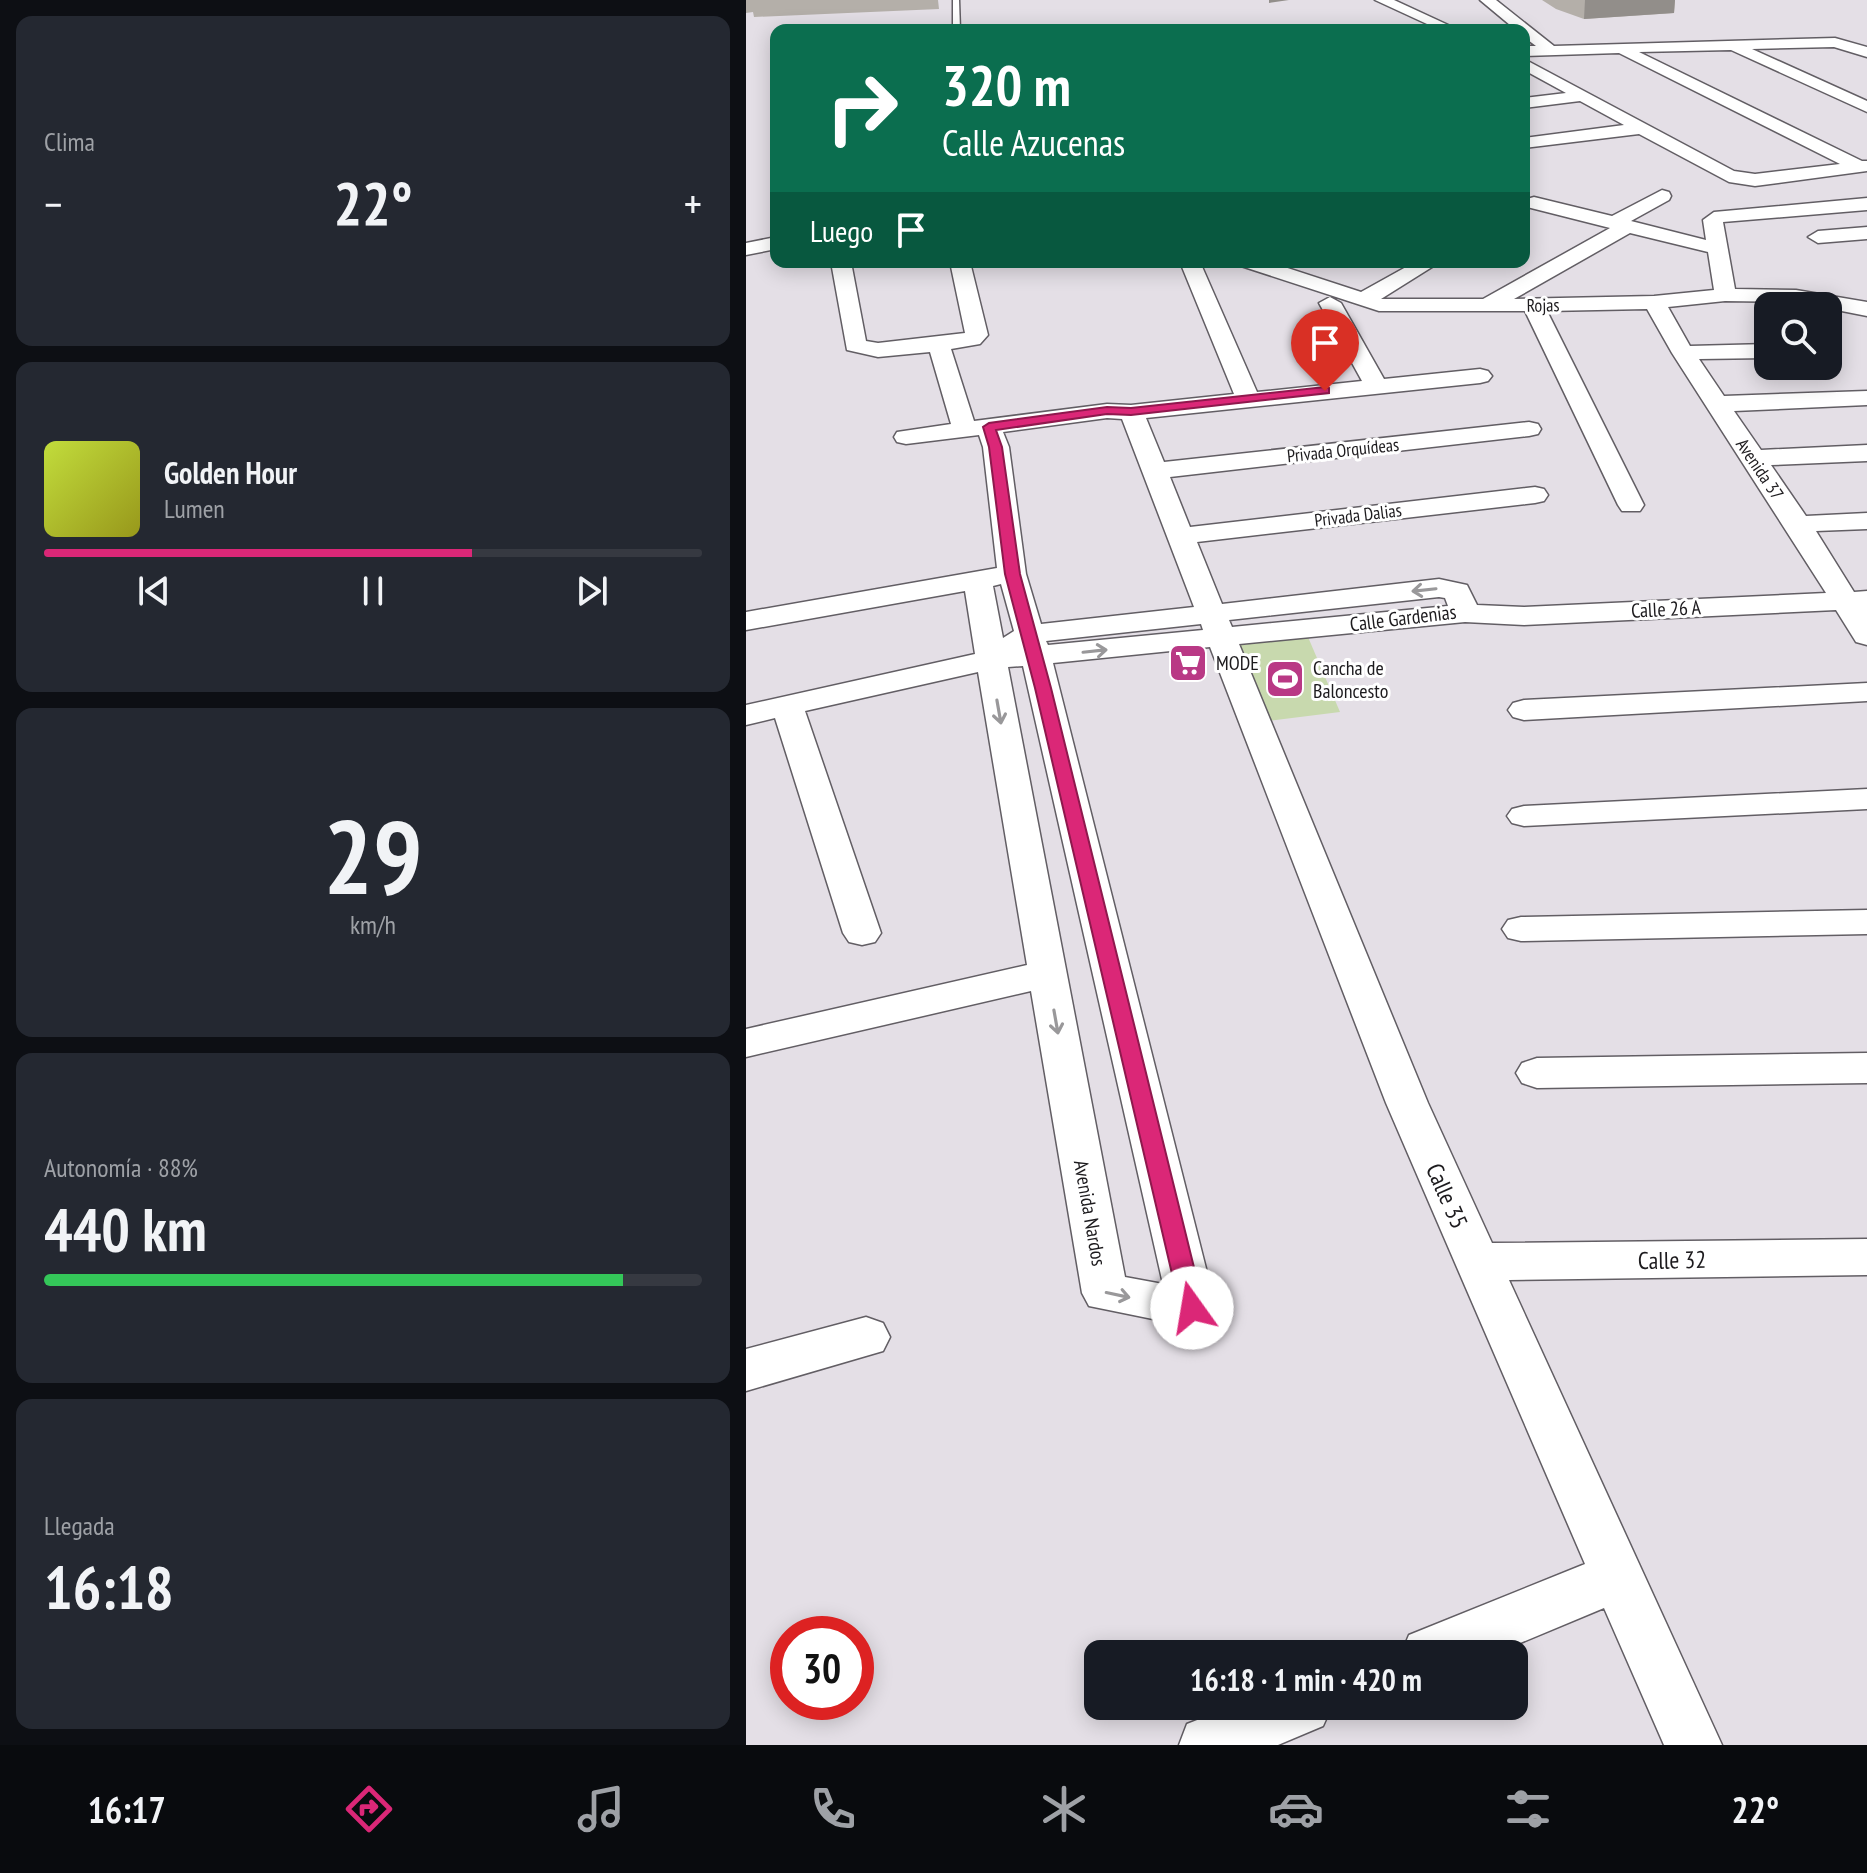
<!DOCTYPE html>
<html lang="es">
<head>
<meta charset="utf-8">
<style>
  :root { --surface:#171b24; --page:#242831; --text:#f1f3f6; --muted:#9ea1a6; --line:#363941; --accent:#db2777 }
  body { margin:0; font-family:"PT Sans Narrow",sans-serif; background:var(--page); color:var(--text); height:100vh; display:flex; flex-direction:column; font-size:30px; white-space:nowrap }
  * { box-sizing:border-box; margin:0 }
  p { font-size:26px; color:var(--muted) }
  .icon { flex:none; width:44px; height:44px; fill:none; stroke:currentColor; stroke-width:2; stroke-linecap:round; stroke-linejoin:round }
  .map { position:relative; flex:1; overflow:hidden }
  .sheet { display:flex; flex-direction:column; gap:16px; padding:16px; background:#0d0f14; width:746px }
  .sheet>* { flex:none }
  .guide { position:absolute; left:24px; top:24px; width:760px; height:244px; border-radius:16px; box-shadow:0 4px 20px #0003; background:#0b6e4f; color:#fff; overflow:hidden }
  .fabs { position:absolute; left:1008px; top:292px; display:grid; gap:16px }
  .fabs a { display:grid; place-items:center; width:88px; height:88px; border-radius:16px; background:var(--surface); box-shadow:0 4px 20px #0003; font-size:40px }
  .speed { position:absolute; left:24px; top:1616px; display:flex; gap:16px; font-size:40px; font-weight:700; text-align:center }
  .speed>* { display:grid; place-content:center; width:104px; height:104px; border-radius:50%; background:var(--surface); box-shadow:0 4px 20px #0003; line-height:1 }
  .speed .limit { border:12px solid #d22; background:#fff; color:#111 }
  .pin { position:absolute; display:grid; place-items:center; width:68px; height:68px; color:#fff; margin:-82px -34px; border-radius:50% 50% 50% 0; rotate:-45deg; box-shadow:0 0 8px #0007 }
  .pin .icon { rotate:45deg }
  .me { position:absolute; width:88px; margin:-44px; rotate:347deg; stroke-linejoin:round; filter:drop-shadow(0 0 6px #0008) }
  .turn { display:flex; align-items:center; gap:28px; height:168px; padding:0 40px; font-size:36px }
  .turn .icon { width:104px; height:104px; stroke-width:2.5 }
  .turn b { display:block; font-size:56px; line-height:68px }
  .then { display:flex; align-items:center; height:76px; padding:0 40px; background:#0003; gap:16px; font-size:30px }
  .big { font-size:60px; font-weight:700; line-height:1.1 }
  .sheet .tile { flex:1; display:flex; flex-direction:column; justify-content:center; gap:12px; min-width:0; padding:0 28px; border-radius:16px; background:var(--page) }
  .sheet .dial { align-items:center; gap:0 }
  .dial b { font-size:104px; line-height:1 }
  .song { display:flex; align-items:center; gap:24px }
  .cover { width:96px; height:96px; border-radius:12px; background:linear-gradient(135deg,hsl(70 70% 55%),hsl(60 70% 35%)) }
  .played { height:8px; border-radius:4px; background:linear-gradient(90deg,var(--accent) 65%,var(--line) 65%) }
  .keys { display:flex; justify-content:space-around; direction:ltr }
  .heat { display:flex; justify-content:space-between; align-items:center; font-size:44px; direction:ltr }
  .charge { height:12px; border-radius:6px; background:linear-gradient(90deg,#34c759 88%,var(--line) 0) }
  .trip { position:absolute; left:338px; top:1640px; width:444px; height:80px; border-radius:16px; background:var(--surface); box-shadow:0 4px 20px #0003; font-weight:700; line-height:80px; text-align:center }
  .tab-bar { display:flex; height:128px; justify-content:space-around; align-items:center; background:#090b0e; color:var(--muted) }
  .tab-bar .icon { width:56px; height:56px }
  .tab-bar .selected { color:var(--accent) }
  .tab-bar b { font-size:36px; color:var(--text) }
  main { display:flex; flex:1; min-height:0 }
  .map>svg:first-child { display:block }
  .green { fill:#c8d9ae }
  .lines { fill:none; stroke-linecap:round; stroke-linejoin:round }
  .lane-casing { stroke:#625e64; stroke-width:3 }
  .street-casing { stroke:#625e64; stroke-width:3 }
  .lane { fill:#fff; fill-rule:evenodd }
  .street { fill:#fff; fill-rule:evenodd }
  .wall { fill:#b4afa9 }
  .shaded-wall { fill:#928e8a }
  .oneway { stroke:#99989a }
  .route { fill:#db2777; stroke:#8e194d; stroke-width:2 }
  .labels { text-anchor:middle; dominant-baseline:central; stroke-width:6; stroke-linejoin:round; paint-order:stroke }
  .far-street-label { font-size:18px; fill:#1d1b1e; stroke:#fff }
  .street-label { font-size:20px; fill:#1d1b1e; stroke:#fff }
  .poi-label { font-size:20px; fill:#1d1b1e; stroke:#fff; text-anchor:start }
  .near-street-label { font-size:24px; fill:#1d1b1e; stroke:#fff }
</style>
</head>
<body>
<main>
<section class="sheet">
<div class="tile"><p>Clima</p>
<div class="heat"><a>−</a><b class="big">22°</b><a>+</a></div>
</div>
<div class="tile">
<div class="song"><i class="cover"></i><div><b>Golden Hour</b><p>Lumen</p></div></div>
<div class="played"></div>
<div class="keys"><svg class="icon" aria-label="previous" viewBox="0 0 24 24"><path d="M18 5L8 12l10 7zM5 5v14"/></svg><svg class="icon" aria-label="pause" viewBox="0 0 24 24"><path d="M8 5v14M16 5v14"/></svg><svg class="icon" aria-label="next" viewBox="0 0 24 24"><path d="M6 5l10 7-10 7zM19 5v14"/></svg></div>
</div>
<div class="tile dial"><b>29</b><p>km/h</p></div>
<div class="tile"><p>Autonomía · 88%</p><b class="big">440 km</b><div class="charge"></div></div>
<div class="tile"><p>Llegada</p><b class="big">16:18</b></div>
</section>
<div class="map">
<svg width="1121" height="1745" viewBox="0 0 1121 1745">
  <rect width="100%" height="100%" fill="#e4dfe6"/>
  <!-- green -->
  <path class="green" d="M 562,637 L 594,712 L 514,722 L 486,646 Z"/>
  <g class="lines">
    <!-- lane casing -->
    <g class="lane-casing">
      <path id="lane" d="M 207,0 L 213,0 L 214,30 L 207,29 Z"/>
    </g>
    <!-- street casing -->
    <g class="street-casing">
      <path id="street" d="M 629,0 L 648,0 L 713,30 L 694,30 Z
        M 734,0 L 750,0 L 808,46 L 1089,38 L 1121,47 L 1121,57 L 1088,47 L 1006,49 L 1121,101 L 1121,112 L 985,50 L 893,52 L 1116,161 L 1121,161 L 1121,171 L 1009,186 L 983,182 L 893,134 L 778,148 L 778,138 L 878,125 L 834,101 L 778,108 L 778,98 L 820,93 L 778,70 L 778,59 L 988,171 L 1009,174 L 1094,164 L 873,53 L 778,56 L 778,46 L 790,46 L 778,37 L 778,30 L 770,30 Z
        M 916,190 L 923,192 L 925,196 L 923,200 L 885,221 L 960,240 L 957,220 L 968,212 L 1121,198 L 1121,210 L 977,222 L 989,289 L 1050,290 L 1121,302 L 1121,316 L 1050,302 L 979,301 L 922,307 L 944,346 L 1022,344 L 1022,358 L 953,359 L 978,396 L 1121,391 L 1121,405 L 988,411 L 1015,450 L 1121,445 L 1121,461 L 1025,465 L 1060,516 L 1121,513 L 1121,529 L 1070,531 L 1108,592 L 1121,591 L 1121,645 L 1110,642 L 1090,610 L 778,625 L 719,622 L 493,644 L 682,1103 L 746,1243 L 1121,1239 L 1121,1275 L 763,1280 L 976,1745 L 918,1745 L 858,1608 L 748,1654 L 655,1654 L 663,1635 L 839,1564 L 640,1103 L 464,647 L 307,663 L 470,1308 L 463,1322 L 446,1327 L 343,1306 L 336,1293 L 285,991 L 0,1057 L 0,1029 L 281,965 L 232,672 L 59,711 L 135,933 L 129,942 L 116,945 L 103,942 L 97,933 L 29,718 L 0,725 L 0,705 L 229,654 L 219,591 L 0,630 L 0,612 L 251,568 L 237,447 L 233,435 L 160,444 L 151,442 L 148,437 L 151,432 L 205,424 L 184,352 L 132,357 L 101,350 L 85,262 L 105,262 L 120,341 L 132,343 L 219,333 L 204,262 L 224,262 L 242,335 L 234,344 L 205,349 L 228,421 L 361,404 L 385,405 L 488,394 L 434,262 L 454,262 L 511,392 L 616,381 L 573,303 L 584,297 L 595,303 L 638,379 L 734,369 L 742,371 L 746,376 L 742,381 L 734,383 L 400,418 L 418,462 L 783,422 L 792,424 L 795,429 L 792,434 L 783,436 L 424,477 L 444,527 L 789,487 L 798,489 L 802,495 L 798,501 L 789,503 L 451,542 L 476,604 L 693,579 L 721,585 L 731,605 L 778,607 L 1080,593 L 926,353 L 901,309 L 801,311 L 898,505 L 894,511 L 876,511 L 872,505 L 779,311 L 633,311 L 495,266 L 492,262 L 523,262 L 615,292 L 669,262 L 694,262 L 635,299 L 737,299 L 864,228 L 781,207 L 778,203 L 781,199 L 788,197 L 866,216 ZM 884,233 L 962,252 L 968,290 L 908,296 L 768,299 ZM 361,418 L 376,419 L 448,607 L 295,624 L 280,574 L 263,447 L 257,432 ZM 255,584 L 268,631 L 257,638 L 247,586 ZM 693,597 L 699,598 L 702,606 L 486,627 L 483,620 ZM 455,624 L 457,630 L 302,645 L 300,641 ZM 277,666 L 417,1284 L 379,1277 L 262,667 Z
        M 1121,227 L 1121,239 L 1072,243 L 1062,237 L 1072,231 Z
        M 30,237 L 30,249 L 0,255 L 0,243 Z
        M 1121,683 L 1121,701 L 778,720 L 767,717 L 762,710 L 767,703 L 778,700 Z
        M 1121,789 L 1121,809 L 778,826 L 766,823 L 761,816 L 766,809 L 778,806 Z
        M 1121,910 L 1121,934 L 775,941 L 762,938 L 756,929 L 762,920 L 775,917 Z
        M 1121,1053 L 1121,1083 L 791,1088 L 776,1083 L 770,1073 L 776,1063 L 791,1058 Z
        M 120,1317 L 137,1323 L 144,1337 L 137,1351 L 0,1391 L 0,1349 Z
        M 487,1706 L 586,1706 L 577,1726 L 532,1745 L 433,1745 L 441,1724 Z"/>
    </g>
    <!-- lane -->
    <use href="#lane" class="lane"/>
    <!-- street -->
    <use href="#street" class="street"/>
  </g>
  <!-- wall -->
  <path class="wall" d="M 0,0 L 192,0 L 193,9 L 8,17 L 7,12 L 0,13 Z
    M 796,0 L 929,0 L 928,13 L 838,19 L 810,9 Z"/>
  <!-- shaded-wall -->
  <path class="shaded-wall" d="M 523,0 L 543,0 L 523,3 Z
    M 839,0 L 929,0 L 928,13 L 838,19 Z"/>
  <!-- one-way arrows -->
  <defs><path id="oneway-shaft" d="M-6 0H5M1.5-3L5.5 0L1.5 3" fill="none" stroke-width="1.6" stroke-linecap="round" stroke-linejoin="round" transform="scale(2)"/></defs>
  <g class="oneway">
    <use href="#oneway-shaft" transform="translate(678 590) rotate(174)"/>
    <use href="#oneway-shaft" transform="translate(349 651) rotate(-6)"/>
    <use href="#oneway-shaft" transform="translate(253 712) rotate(80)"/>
    <use href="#oneway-shaft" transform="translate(310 1022) rotate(80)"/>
    <use href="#oneway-shaft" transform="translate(372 1295) rotate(12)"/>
  </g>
  <!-- route -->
  <path class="route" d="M 579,387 L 583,388 L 583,393 L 385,415 L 361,414 L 250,430 L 256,447 L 274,574 L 305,688 L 458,1308 L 455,1315 L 446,1318 L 438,1315 L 434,1308 L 289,688 L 259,574 L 243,447 L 237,427 L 243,423 L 361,407 L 385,408 Z"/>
  <!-- icons -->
  <defs>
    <g id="supermarket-square" transform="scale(2)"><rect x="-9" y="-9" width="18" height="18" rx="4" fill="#b93985" stroke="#fff"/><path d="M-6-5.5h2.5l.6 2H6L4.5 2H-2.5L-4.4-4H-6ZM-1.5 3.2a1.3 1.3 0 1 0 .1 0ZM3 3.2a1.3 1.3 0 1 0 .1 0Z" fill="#fff"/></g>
    <g id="stadium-square" transform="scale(2)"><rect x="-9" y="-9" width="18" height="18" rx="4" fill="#b93985" stroke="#fff"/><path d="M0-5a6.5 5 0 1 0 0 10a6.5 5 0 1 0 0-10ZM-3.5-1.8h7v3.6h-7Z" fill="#fff"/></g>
  </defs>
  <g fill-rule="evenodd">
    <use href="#supermarket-square" x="442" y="663"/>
    <use href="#stadium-square" x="539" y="679"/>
  </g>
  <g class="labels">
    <!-- far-street labels -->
    <g class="far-street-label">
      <text transform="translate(797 305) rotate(-1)">Rojas</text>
      <text transform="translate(597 450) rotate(-6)">Privada Orquídeas</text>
      <text transform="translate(1014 469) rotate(56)">Avenida 37</text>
      <text transform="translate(612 515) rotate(-7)">Privada Dalias</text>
    </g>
    <!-- street labels -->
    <g class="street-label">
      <text transform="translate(920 609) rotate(-3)">Calle 26 A</text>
      <text transform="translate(657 618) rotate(-7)">Calle Gardenias</text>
      <text transform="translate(344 1213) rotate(80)">Avenida Nardos</text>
    </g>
    <!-- poi labels -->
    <g class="poi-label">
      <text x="470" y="663">MODE</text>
      <text x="567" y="668">Cancha de<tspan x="567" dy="23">Baloncesto</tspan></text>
    </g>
    <!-- near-street labels -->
    <g class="near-street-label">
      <text transform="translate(701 1196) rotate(66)">Calle 35</text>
      <text transform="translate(926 1260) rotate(-1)">Calle 32</text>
    </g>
  </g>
</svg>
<div class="fabs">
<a><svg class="icon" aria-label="search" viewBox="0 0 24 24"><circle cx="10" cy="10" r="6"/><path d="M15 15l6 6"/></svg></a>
</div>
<div class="speed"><div class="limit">30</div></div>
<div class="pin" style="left:579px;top:391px;background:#d93025"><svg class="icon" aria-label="arrive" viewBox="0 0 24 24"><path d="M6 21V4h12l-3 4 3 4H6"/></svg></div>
<svg class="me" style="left:446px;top:1308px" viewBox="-20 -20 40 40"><circle r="19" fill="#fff"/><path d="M0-13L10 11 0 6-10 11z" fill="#db2777"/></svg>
<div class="trip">16:18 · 1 min · 420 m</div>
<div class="guide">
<div class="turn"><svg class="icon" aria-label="right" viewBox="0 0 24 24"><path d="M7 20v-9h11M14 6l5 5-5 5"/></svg><div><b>320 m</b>Calle Azucenas</div></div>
<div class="then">Luego<svg class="icon" aria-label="arrive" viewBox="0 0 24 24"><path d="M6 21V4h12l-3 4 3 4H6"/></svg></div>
</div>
</div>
</main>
<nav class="tab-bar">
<b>16:17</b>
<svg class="icon selected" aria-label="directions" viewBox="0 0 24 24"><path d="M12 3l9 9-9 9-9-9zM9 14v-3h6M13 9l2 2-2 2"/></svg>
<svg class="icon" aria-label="music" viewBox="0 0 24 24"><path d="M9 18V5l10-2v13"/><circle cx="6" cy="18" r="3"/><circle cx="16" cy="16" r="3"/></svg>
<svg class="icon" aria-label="phone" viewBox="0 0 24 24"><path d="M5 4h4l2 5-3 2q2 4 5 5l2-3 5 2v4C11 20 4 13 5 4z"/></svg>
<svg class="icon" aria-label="climate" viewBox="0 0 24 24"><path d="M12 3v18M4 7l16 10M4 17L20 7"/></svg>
<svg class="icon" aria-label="car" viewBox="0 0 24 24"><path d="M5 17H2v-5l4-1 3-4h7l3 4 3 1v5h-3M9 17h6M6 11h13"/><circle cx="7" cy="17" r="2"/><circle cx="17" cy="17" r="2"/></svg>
<svg class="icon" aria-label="filters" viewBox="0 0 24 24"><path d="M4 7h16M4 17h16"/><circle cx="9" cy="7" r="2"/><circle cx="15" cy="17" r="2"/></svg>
<b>22°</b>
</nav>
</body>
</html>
